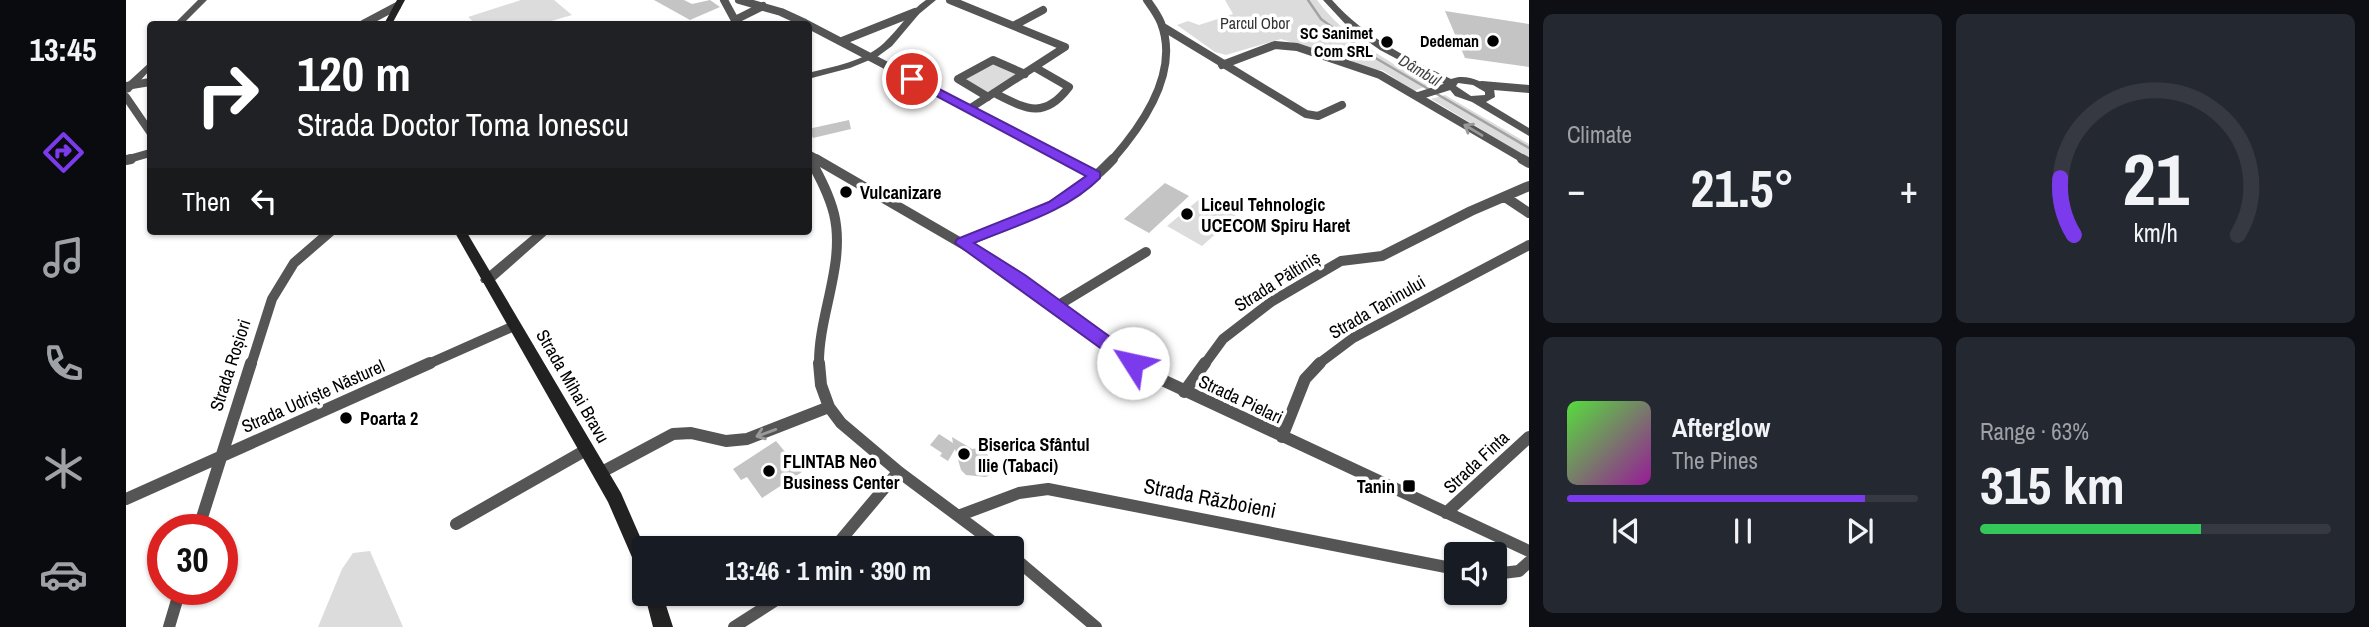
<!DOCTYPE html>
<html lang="en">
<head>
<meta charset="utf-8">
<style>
  :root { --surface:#171b24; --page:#242831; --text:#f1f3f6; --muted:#9ea1a6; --line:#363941; --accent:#7c3aed }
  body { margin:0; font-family:"Archivo Narrow",sans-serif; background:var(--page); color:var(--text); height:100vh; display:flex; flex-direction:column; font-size:26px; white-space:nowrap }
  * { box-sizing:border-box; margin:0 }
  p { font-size:23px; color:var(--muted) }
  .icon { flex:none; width:38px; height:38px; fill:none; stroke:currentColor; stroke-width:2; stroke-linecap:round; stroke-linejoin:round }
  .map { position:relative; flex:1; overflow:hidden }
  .side { display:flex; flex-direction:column; gap:14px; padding:14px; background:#0d0f14; width:840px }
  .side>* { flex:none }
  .top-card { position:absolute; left:21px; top:21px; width:665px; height:214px; border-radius:7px; box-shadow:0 2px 5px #0004; background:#202124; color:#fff; overflow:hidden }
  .buttons { position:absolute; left:1318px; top:542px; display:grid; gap:14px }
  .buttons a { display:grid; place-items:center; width:63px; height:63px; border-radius:7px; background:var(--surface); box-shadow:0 2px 5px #0004; font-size:35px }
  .speed { position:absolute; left:21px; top:514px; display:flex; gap:14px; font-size:35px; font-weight:700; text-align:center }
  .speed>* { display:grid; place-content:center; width:91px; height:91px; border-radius:50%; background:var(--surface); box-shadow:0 2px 5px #0004; line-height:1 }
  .speed .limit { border:10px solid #d22; background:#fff; color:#111 }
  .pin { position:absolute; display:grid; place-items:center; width:60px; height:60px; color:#fff; margin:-30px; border:4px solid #fff; border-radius:50%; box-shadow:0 2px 7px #0007 }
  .me { position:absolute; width:77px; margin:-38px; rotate:305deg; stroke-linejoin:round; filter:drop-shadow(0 0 5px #0008) }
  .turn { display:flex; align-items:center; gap:24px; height:147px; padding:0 35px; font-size:32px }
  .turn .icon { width:91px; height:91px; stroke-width:2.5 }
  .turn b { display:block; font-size:49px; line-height:60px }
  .then { display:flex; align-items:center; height:66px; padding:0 35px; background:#0003; gap:14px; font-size:26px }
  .big { font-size:52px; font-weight:700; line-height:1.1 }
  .side .tile { flex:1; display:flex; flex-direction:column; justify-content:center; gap:10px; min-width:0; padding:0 24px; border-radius:10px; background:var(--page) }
  .side .dial { align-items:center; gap:0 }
  .dial svg { height:182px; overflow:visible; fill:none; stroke:var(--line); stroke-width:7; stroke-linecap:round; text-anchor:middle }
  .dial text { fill:var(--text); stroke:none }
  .song { display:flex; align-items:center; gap:21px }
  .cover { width:84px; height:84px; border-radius:10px; background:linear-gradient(135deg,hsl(110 70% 55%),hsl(300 70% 35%)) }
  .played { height:7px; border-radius:4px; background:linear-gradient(90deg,var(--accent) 85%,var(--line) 85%) }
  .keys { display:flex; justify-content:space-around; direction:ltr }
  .heat { display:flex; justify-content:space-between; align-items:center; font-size:38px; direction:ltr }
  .charge { height:10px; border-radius:5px; background:linear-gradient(90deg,#34c759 63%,var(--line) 0) }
  .side .tiles { flex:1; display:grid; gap:14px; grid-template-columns:repeat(2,1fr) }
  .trip { position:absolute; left:506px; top:536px; width:392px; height:70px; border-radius:7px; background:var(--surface); box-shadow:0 2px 5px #0004; font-weight:700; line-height:70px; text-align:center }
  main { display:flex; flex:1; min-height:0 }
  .tabs { display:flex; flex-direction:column; width:126px; justify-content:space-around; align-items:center; background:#090b0e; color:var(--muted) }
  .tabs .icon { width:49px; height:49px }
  .tabs .active { color:var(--accent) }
  .tabs b { font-size:32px; color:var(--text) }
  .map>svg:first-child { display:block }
  .green { fill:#dcdcdc }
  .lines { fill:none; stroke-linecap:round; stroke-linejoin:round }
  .stream { stroke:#a3a3a3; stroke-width:2.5 }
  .building { fill:#c4c4c4 }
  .minor-far2 { stroke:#555; stroke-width:8 }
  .minor-far1 { stroke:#555; stroke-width:10 }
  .minor { stroke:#555; stroke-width:12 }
  .tertiary { fill:#555; fill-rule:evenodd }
  .secondary { fill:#222; fill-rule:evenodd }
  .oneway { stroke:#999 }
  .route { fill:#7c3aed; stroke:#51269a; stroke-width:2 }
  .poi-dot { fill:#000; stroke:#fff; stroke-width:2.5 }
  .labels { text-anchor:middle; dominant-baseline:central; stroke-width:7; stroke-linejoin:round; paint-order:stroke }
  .far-park-label { font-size:16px; fill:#333; stroke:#fff }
  .far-poi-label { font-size:16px; font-weight:bold; fill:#000; stroke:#fff; text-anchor:end }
  .far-water-label { font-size:16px; font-style:italic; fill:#444; stroke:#fff }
  .poi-label { font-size:18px; font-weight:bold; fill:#000; stroke:#fff; text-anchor:start }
  .street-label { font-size:18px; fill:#000; stroke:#fff }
  .near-street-label { font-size:21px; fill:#000; stroke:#fff }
</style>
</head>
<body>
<main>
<nav class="tabs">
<b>13:45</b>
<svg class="icon active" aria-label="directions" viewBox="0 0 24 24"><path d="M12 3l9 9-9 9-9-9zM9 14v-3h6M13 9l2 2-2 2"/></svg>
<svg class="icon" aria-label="music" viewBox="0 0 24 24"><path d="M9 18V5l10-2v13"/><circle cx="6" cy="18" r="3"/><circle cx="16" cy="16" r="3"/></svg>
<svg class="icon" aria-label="phone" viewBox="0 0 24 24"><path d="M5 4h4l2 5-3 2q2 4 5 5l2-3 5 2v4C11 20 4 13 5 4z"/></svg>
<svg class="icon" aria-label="climate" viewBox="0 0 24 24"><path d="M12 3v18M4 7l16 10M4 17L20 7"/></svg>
<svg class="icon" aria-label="car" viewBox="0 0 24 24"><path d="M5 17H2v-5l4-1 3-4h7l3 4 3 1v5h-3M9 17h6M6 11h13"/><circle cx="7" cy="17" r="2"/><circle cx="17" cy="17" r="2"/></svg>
</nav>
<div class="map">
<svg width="1403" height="627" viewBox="0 0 1403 627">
  <rect width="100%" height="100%" fill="#fff"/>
  <!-- green -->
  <path class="green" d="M 395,0 L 428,0 L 446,15 L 415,24 L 350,24 L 342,17 Z
    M 1099,0 L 1191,0 C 1219,38 1263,61 1303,85 L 1288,91 L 1256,70 L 1250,70 L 1155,39 L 1100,55 L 1089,52 L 1051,25 L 1062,21 L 1073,25 L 1107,14 Z
    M 866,62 L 890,74 L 860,93 L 836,80 Z
    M 1319,95 L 1403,144 L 1403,158 L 1305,99 Z
    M 1076,197 L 1110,216 L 1076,246 L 1041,226 Z
    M 244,551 L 277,627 L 192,627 L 216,569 L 227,553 Z"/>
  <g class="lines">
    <!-- stream -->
    <path class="stream" d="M 1182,0 L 1195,19 L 1241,53 L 1403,148"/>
  </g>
  <!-- building -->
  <path class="building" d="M 528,0 L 558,0 L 566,4 L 584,0 L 594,7 L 564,20 Z
    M 1319,11 L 1403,24 L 1403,67 L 1339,58 Z
    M 723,120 L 725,129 L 687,138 L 682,129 Z
    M 1039,183 L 1063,196 L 1023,233 L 998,219 Z
    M 813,434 L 827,443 L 826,437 L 846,449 L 854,448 L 859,451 L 867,463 L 868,473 L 860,477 L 840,475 L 835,470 L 829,449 L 822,461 L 814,456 L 816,453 L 804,445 Z
    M 650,441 L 676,472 L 636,498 L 621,477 L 615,480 L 607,469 Z"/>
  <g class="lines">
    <!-- minor-far2 -->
    <path class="minor-far2" d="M 598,0 L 611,24
      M 613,0 L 655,12 L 679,23 L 941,160
      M 824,0 L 939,47 L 843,109
      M 609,20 L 637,6
      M 237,24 L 271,6
      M 889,25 L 917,10
      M 1037,27 L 1180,114 L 1192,116 L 1216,105
      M 716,41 L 789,12
      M 1096,65 L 1149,45 L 1171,47 L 1254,75 L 1399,160
      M 1356,85 L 1403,89
      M 0,86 L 24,82
      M 868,93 C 900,109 918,120 943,87 L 910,68
      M 1292,96 L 1324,86
      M 0,97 L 24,132
      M 862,97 L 832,79 L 867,60 L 899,74
      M 682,154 L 693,160
      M 682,155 L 685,160
      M 0,160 L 24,153
      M 986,160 C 1016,126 1054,72 1035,23 C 1032,15 1026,7 1021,0"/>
    <!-- minor-far1 -->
    <path class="minor-far1" d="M 684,159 C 693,176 703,194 708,214 C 720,264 692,315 693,365
      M 690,159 L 866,261 L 1011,365
      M 938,159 L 969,175
      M 1396,159 L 1403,163
      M 0,160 L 5,159
      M 1379,197 L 1403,213
      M 836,243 C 891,221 946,204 987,159
      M 931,306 L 1020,252
      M 125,365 L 146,299 L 168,263 L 205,231
      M 300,365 L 388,326
      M 1078,365 L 1097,339 L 1145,302 L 1215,261 L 1256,256 L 1345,211 L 1403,186
      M 1191,365 L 1227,338 L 1403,245"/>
    <!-- minor -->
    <path class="minor" d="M 693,363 L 695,385 L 703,407 L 715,423 L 773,472 L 875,548
      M 1009,363 L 1030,377 L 1403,551
      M 1058,392 L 1079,363
      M 1156,437 L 1179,379 L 1194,363
      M 474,473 L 547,434 L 565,433 L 600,441 L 621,439 L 703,407
      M 0,499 L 304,363
      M 1320,513 L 1403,437
      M 832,516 L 893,493 L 922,489 L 1330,569
      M 330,524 L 460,450
      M 72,530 L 125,363
      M 708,548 L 772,472
      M 886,556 L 970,627
      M 1368,574 L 1393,571 L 1403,562
      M 43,627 L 54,590
      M 608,627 L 661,593"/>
    <!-- tertiary -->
    <path class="tertiary" d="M 72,0 L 81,0 L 57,24 L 48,24 Z
      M 800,0 L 810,0 L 793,14 L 766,46 L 751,57 L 724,68 L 682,79 L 682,73 C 709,66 737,62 758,43 C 773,29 783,11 800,0 Z
      M 1197,0 L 1206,0 C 1239,37 1281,58 1325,79 C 1340,73 1355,81 1368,89 L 1369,97 L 1360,102 L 1403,128 L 1403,136 L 1346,102 L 1329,96 L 1320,85 L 1254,50 L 1224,29 ZM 1332,83 L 1347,85 L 1359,92 L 1359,95 L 1345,96 L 1330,86 Z
      M 24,62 L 24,70 L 4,92 L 0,93 L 0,84 Z
      M 411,231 L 425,231 L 366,283 L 356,283 L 354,280 L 356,277 Z"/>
    <!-- secondary -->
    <path class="secondary" d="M 271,0 L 279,0 L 266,24 L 258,24 Z
      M 328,231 L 340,231 L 495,493 L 519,548 L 518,574 L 512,571 L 482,502 Z
      M 518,592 L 536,593 L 547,627 L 527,627 Z"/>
  </g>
  <!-- one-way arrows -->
  <defs><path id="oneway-shaft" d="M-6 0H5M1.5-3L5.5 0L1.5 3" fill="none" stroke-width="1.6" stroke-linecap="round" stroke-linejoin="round" transform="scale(1.75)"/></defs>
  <g class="oneway">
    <use href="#oneway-shaft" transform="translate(1347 130) rotate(-149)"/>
    <use href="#oneway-shaft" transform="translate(640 433) rotate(160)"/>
  </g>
  <!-- route -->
  <path class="route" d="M 786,75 L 974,172 L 974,178 C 940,212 891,225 848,243 L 899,275 L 1013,358 L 1016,363 L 1013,368 L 1002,368 L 829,243 L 831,239 L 923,202 L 960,176 L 782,81 L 782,76 Z"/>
  <!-- markers -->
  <g class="poi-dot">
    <circle cx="1367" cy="41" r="7"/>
    <circle cx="1261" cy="42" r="7"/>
    <circle cx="720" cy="192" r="7"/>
    <circle cx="1061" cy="214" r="7"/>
    <circle cx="220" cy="418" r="7"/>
    <circle cx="838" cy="454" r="7"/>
    <circle cx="643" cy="471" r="7"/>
    <rect x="1276" y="479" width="14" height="14" rx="3.5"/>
  </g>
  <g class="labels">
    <!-- far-park labels -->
    <g class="far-park-label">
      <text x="1129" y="23">Parcul Obor</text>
    </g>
    <!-- far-poi labels -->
    <g class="far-poi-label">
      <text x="1247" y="33">SC Sanimet<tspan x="1247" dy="18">Com SRL</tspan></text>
      <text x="1353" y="41">Dedeman</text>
    </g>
    <!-- far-water labels -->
    <g class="far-water-label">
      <text transform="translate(1294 70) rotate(31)">Dâmbul</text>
    </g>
    <!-- poi labels -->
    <g class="poi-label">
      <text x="734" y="192">Vulcanizare</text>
      <text x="1075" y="204">Liceul Tehnologic<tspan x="1075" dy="21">UCECOM Spiru Haret</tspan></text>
      <text x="234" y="418">Poarta 2</text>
      <text x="852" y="444">Biserica Sfântul<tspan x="852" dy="21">Ilie (Tabaci)</tspan></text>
      <text x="657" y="461">FLINTAB Neo<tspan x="657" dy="21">Business Center</tspan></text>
      <text x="1269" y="486" text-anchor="end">Tanin</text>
    </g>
    <!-- street labels -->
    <g class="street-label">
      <text transform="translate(1151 281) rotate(-32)">Strada Păltiniș</text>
      <text transform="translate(1251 307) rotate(-30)">Strada Taninului</text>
      <text transform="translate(104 365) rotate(-72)">Strada Roșiori</text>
      <text transform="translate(447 386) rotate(60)">Strada Mihai Bravu</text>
      <text transform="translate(187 396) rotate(-24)">Strada Udriște Năsturel</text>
      <text transform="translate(1115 399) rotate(25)">Strada Pielari</text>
      <text transform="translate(1350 462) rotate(-43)">Strada Finta</text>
    </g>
    <!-- near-street labels -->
    <g class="near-street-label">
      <text transform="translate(1084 498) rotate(11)">Strada Războieni</text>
    </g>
  </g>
</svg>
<div class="buttons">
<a><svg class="icon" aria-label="sound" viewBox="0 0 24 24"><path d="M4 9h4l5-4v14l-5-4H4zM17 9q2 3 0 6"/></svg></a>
</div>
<div class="speed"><div class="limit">30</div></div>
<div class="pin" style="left:786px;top:79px;background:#d93025"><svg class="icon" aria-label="arrive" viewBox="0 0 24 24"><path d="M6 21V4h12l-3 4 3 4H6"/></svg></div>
<svg class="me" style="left:1007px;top:363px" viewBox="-20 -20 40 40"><circle r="19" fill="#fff"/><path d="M0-13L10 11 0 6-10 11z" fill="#7c3aed"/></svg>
<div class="trip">13:46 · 1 min · 390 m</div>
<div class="top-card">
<div class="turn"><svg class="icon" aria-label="right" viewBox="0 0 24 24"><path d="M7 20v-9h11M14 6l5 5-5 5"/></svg><div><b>120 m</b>Strada Doctor Toma Ionescu</div></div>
<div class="then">Then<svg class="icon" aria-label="left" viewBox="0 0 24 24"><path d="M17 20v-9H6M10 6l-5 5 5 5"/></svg></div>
</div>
</div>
<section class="side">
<div class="tiles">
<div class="tile"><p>Climate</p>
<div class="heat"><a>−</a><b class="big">21.5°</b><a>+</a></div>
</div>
<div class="tile dial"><svg viewBox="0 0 100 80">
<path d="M14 69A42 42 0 1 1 86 69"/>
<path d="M14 69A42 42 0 0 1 8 44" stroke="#7c3aed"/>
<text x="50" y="56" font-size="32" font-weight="700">21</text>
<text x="50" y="72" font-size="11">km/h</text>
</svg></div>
<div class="tile">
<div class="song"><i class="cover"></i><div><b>Afterglow</b><p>The Pines</p></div></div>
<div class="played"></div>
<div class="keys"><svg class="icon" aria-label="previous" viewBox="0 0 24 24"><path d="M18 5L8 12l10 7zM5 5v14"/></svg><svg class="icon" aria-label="pause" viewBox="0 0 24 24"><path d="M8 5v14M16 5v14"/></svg><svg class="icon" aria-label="next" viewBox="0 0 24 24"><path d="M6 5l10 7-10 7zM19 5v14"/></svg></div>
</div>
<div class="tile"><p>Range · 63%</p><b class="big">315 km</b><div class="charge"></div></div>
</div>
</section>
</main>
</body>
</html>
